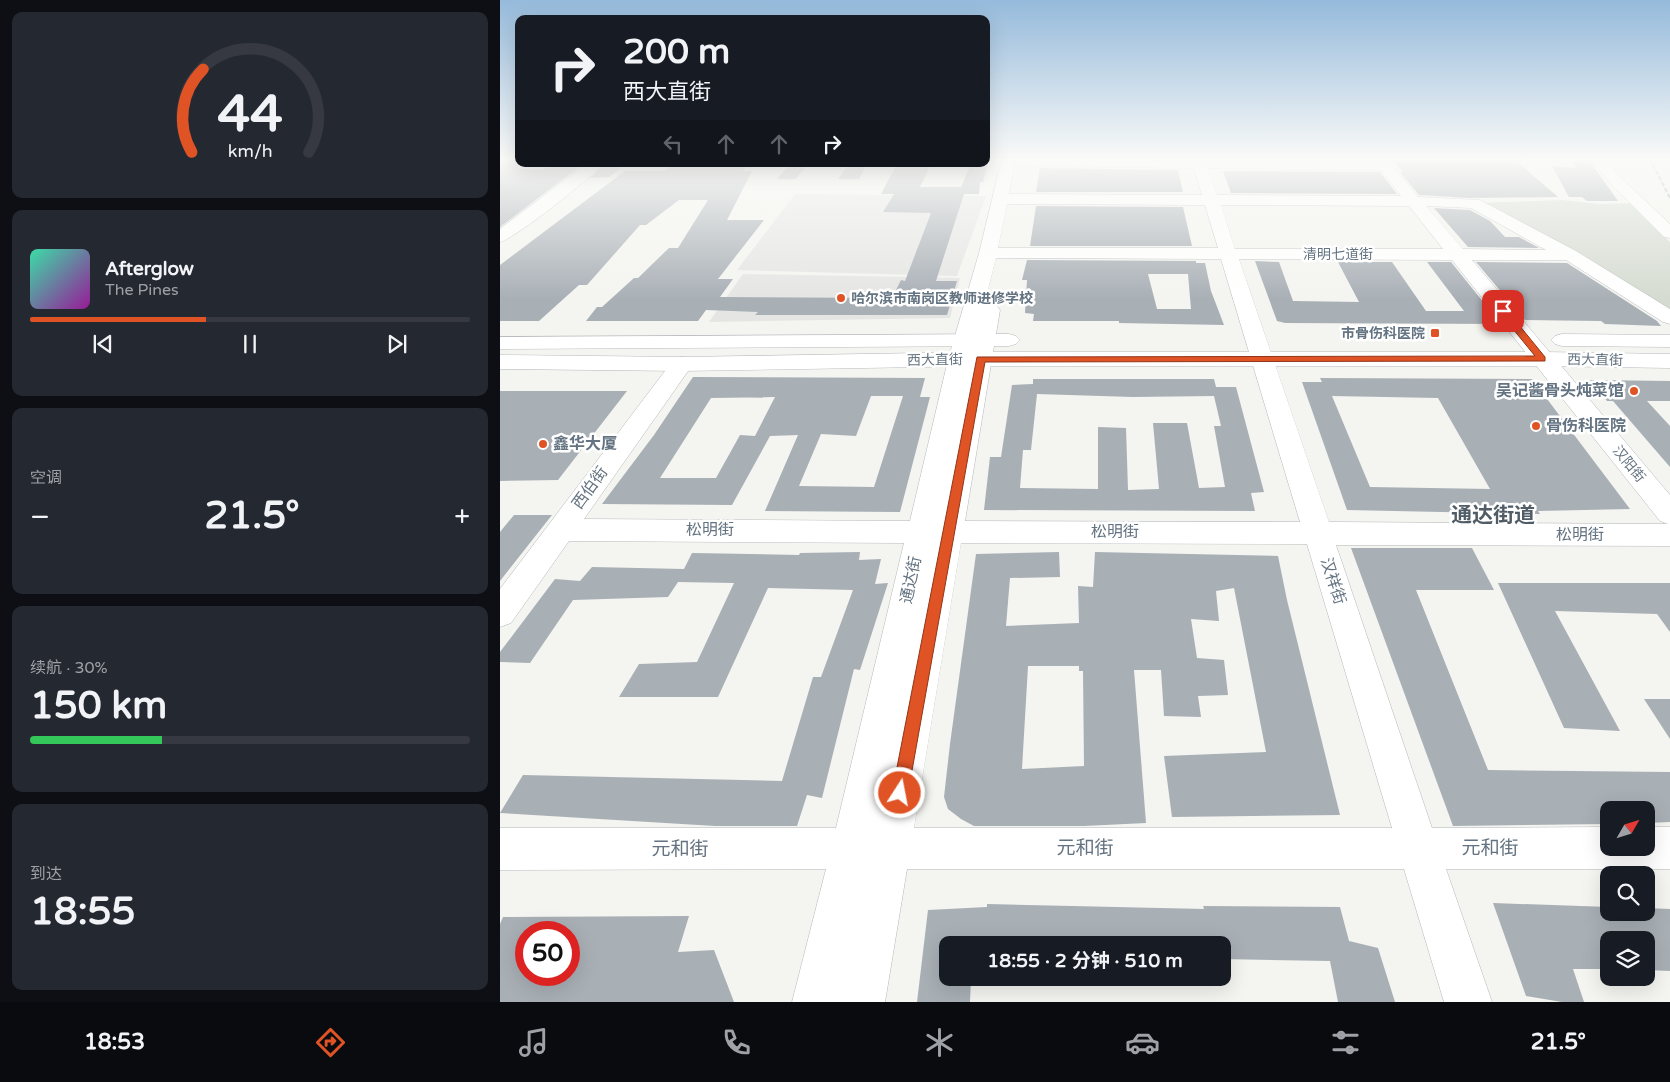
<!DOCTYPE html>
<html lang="zh">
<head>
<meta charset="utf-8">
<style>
  :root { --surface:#171b24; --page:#242831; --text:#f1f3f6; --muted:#9ea1a6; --line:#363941; --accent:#df5325 }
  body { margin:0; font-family:"Varela Round","Noto Sans SC",sans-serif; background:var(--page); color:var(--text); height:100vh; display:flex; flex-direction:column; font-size:19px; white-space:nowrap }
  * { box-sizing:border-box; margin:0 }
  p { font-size:16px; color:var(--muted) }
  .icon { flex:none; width:28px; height:28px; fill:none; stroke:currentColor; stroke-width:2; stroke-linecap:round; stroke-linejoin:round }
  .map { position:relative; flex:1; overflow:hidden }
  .details { display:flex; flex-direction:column; gap:12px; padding:12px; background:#0d0f14; width:500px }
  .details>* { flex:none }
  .hud { position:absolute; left:15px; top:15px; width:475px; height:152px; border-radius:10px; box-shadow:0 5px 20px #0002; background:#171b24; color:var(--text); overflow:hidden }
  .needle { width:32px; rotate:51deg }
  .tools { position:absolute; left:1100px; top:801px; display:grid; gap:10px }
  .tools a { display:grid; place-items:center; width:55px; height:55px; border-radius:10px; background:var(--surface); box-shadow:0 5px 20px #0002; font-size:25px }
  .speed { position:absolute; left:15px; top:921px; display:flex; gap:10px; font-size:25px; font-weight:700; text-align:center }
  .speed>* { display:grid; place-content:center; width:65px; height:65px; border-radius:50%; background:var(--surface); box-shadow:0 5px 20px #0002; line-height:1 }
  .speed .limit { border:8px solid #d22; background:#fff; color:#111 }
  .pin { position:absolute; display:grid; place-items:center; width:42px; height:42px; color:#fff; margin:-21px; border-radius:10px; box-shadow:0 2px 8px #0006 }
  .me { position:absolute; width:55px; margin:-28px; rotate:11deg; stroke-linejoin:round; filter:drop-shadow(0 0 4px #0008) }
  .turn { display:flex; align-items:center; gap:18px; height:105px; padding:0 25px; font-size:22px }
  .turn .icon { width:65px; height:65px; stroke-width:2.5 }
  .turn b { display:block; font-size:35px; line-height:42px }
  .lanes { display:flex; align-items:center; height:48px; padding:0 25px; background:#0003; justify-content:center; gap:25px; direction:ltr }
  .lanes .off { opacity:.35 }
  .big { font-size:38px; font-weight:700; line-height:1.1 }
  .details .widget { flex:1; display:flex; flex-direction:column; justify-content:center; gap:8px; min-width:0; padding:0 18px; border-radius:10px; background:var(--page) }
  .details .dial { align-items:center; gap:0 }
  .dial svg { height:130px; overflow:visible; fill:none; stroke:var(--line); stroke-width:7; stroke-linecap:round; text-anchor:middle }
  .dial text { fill:var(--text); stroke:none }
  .song { display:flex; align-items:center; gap:15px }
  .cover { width:60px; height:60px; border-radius:8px; background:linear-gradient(135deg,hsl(160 70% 55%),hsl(300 70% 35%)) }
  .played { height:5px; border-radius:2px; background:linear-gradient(90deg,var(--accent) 40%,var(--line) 40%) }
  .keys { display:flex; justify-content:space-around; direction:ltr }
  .heat { display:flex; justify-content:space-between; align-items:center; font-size:28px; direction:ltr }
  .charge { height:8px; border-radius:4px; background:linear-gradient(90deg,#34c759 30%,var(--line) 0) }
  .trip { position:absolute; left:439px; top:936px; width:292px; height:50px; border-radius:10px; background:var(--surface); box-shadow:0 5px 20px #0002; font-weight:700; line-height:50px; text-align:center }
  .dock { display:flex; height:80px; justify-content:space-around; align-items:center; background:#090b0e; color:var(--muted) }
  .dock .icon { width:35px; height:35px }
  .dock .current { color:var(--accent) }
  .dock b { font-size:22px; color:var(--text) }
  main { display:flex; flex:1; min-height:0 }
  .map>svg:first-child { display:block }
  .built { fill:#e5e6e4 }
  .green { fill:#d5dbd1 }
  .building { fill:#a8afb5; fill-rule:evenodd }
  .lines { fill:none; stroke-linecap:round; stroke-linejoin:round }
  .secondary-casing { stroke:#b4b8bc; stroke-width:1 }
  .primary-casing { stroke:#b5b8bc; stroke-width:1 }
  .secondary { fill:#fff; fill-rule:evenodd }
  .primary { fill:#fff; fill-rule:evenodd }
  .rail { stroke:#a2a7ad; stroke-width:2; stroke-dasharray:4.5 2; stroke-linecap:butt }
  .route { fill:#df5325; stroke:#913618 }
  .poi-dot { fill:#df5325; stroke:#fff; stroke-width:2 }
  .labels { text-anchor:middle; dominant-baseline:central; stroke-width:5; stroke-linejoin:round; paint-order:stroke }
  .far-street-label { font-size:14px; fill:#647381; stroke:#fff }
  .far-poi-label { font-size:14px; font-weight:bold; fill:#647381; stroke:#fff; text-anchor:start }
  .poi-label { font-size:16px; font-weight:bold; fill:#647381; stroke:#fff; text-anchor:start }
  .street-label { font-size:16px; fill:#647381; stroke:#fff }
  .near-street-label { font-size:19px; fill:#647381; stroke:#fff }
  .district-label { font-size:21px; font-weight:bold; fill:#515d66; stroke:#fff }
</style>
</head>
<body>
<main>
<section class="details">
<div class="widget dial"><svg viewBox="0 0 100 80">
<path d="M14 69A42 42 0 1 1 86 69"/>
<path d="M14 69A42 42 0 0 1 21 18" stroke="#df5325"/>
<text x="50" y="56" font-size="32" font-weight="700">44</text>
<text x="50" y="72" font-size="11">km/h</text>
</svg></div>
<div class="widget">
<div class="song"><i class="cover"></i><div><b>Afterglow</b><p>The Pines</p></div></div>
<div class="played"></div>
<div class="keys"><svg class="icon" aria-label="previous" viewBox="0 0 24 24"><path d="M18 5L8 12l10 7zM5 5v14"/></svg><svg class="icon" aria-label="pause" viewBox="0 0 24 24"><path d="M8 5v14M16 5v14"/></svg><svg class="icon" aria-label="next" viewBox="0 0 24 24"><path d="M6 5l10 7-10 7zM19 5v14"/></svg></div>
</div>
<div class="widget"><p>空调</p>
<div class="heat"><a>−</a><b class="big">21.5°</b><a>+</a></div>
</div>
<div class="widget"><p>续航 · 30%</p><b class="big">150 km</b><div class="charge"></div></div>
<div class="widget"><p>到达</p><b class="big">18:55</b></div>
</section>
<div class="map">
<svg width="1170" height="1002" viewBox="0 0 1170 1002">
  <rect width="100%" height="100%" fill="#f4f4f0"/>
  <!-- built -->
  <path class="built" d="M 295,194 L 486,196 L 457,276 L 237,270 Z
    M 243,274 L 460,278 L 450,318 L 209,322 Z"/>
  <!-- green -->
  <path class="green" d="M 1062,200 L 1099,204 L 1131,203 L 1170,242 L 1170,312 L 981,203 Z"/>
  <!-- building -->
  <path class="building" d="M 0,159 L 19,159 L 19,169 L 42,170 L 52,164 L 83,164 L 0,227 Z
    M 891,159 L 1014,159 L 1058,197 L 969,198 L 919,195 L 900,172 L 903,172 Z
    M 1071,159 L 1088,159 L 1118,201 L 1087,201 L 1082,197 L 1069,197 L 1052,166 L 1076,168 Z
    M 104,164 L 126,164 L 109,177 L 90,178 Z
    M 173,164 L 249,164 L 243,171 L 252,171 L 227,220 L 264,220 L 218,279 L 233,279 L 220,297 L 392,298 L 401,280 L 405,281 L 431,213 L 383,212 L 394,194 L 381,194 L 397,164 L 431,164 L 420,187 L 461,187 L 471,164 L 488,164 L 483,182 L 480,182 L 479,194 L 464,194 L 436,281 L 457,281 L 447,315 L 255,315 L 258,312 L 206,310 L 198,321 L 86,321 L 97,307 L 102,307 L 134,278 L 138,278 L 169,248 L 178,248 L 208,200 L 179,200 L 146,225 L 140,225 L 87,285 L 79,285 L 39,321 L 0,321 L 0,265 L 125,171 L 165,171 Z
    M 290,164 L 309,164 L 295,179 L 277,179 Z
    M 349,164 L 367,164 L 359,179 L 338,179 Z
    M 540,168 L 678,170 L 683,192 L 536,192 Z
    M 723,171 L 880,172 L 897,194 L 731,193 Z
    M 536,206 L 683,207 L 692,246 L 530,246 Z
    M 934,208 L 970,210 L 990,221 L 1005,237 L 1019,237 L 1039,248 L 968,247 Z
    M 527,260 L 696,261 L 696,263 L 705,263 L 711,291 L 724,325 L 619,323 L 619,321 L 533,321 L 534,314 L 525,313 L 527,280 L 522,280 ZM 648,274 L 688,274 L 691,309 L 657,309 Z
    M 755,261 L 779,262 L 793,301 L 859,302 L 838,262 L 892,262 L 926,311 L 964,311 L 927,262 L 951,262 L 1001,324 L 785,323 L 777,321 Z
    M 976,262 L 1067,263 L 1157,321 L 1161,326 L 1105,324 L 1101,321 L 1025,320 Z
    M 193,377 L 425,378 L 420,397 L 430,397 L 400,512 L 265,511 L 298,435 L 270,436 L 232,505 L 102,504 L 154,435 ZM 371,396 L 403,396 L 374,487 L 299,486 L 321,434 L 356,436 ZM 275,397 L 255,436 L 240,435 L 216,478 L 160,478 L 211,398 Z
    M 820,378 L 1032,379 L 1130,509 L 1038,511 L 1040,514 L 847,510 L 802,382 L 822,382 ZM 832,396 L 938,398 L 990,489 L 870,487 Z
    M 533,379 L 714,379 L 716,387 L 736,387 L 764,492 L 751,493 L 755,511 L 484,510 L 490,457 L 501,457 L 512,385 L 533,384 ZM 537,394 L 633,397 L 714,396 L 721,426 L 714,426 L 725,487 L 699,488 L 687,423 L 653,423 L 659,489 L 628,490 L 626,428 L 598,427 L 598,489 L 520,488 L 523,450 L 531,450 Z
    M 1090,380 L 1170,381 L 1170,401 L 1147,401 L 1170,426 L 1170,467 L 1113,401 L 1107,401 Z
    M 0,391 L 127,391 L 58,480 L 0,481 Z
    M 14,515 L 52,515 L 0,581 L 0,532 Z
    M 851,548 L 972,548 L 994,590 L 916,590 L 988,770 L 1170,772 L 1170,822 L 1146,823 L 1146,810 L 1109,810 L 1109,824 L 953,826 Z
    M 360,552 L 359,560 L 381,559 L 375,584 L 388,583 L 360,670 L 354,669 L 322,798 L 307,795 L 297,826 L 215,826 L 0,813 L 23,775 L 282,781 L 313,677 L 321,677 L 353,590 L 268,588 L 218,697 L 119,697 L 139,664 L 197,662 L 234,583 L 178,582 L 168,597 L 73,600 L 30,663 L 0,662 L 0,652 L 55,579 L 80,581 L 92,567 L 184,569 L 192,553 L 299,555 L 300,553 Z
    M 559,552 L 560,577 L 510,578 L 506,626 L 579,623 L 578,586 L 593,587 L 595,552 L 778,556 L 787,600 L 840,815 L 672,817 L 664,756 L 766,752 L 734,588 L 716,591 L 719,621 L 691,619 L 697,658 L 724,660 L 728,695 L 698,696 L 701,717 L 664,716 L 661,670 L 634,670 L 646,823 L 584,826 L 474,826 L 461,819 L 448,809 L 444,797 L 450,744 L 476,554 ZM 528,666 L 579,666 L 579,671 L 583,671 L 584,766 L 522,769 Z
    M 998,583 L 1170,583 L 1170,632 L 1157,614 L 1055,611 L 1120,731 L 1064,728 Z
    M 1144,699 L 1170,699 L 1170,739 Z
    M 993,903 L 1109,907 L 1109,912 L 1146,912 L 1146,908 L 1170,909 L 1170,971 L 1146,970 L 1146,940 L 1109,940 L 1109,969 L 1073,969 L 1084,1002 L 1062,1002 L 1026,996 Z
    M 487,904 L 704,909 L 703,906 L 840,907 L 849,941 L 878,948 L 895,1002 L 838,1002 L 830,961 L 722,959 L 722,945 L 448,945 L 448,978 L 471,978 L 470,1002 L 417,1002 L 428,910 L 487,907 Z
    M 189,916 L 178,952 L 214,950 L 234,1002 L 0,1002 L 0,924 L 3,917 ZM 26,932 L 69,932 L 69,975 L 26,975 Z"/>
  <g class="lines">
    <!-- secondary casing -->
    <g class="secondary-casing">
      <path id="secondary" d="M 502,159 L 516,159 L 509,194 L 702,195 L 694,168 L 523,166 L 518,165 L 516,162 L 518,159 L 874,162 L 872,159 L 887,159 L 918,197 L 980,200 L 1076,251 L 1170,309 L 1170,324 L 1163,322 L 1066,260 L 972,260 L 1170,495 L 1170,546 L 836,545 L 932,828 L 1109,827 L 1109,848 L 1146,848 L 1146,827 L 1170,827 L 1170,869 L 946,869 L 992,1002 L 944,1002 L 904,869 L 407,869 L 385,1002 L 292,1002 L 326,869 L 0,870 L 0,828 L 336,828 L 404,543 L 69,541 L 11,623 L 0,627 L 0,589 L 174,359 L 182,357 L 190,359 L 193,364 L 84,519 L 410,521 L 448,360 L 479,253 ZM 708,168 L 881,170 L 901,196 L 717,195 ZM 507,204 L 705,205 L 718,248 L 498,248 ZM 721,205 L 909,206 L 943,249 L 735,249 ZM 926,206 L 971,208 L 1046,250 L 963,249 ZM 496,258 L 721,259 L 800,522 L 465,521 L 500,310 L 497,306 L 490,304 L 484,306 ZM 739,259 L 952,260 L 1160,521 L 1168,524 L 829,522 ZM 461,543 L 807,544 L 892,828 L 414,828 Z
        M 1091,159 L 1106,159 L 1119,176 L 1170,224 L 1170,238 L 1164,237 L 1109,182 Z
        M 86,164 L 102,164 C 93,177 14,239 0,242 L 0,229 Z"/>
    </g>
    <!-- primary casing -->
    <g class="primary-casing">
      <path id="primary" d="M 509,334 L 516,336 L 520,340 L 516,344 L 509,346 L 0,349 L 0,337 Z
        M 1062,334 L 1170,335 L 1170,347 L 1062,346 L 1055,344 L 1051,340 L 1055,336 Z
        M 481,352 L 1042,352 L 1170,354 L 1170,368 L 1042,366 L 481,366 L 182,371 L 0,369 L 0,355 L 182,357 Z"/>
    </g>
    <!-- secondary -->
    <use href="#secondary" class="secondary"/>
    <!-- primary -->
    <use href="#primary" class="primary"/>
    <!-- rail -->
    <path class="rail" d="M 1150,159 L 1170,198"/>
  </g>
  <!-- sky -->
  <linearGradient id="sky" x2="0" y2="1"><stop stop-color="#95badb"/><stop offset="0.53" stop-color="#fafaf8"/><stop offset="1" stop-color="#fafaf8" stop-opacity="0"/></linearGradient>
  <rect width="1170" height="300" fill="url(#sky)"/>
  <!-- route -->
  <path class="route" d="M 1000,309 L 1006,309 L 1045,357 L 1045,361 L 485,362 L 408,793 L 406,798 L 400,801 L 395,798 L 392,793 L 477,357 L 1035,356 L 1000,313 Z"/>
  <!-- markers -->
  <g class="poi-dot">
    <circle cx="341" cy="298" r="5"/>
    <rect x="930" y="328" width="10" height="10" rx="2.5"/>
    <circle cx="1134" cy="391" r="5"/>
    <circle cx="1036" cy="426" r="5"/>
    <circle cx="43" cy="444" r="5"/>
  </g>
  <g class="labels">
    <!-- far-street labels -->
    <g class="far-street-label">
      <text x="838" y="254">清明七道街</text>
      <text transform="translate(435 360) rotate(-1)">西大直街</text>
      <text transform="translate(1095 360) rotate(1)">西大直街</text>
      <text transform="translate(1129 464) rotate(51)">汉阳街</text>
    </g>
    <!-- far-poi labels -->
    <g class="far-poi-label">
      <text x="351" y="298">哈尔滨市南岗区教师进修学校</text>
      <text x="925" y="333" text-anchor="end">市骨伤科医院</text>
    </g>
    <!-- poi labels -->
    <g class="poi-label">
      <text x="1124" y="391" text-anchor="end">吴记酱骨头炖菜馆</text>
      <text x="1046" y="426">骨伤科医院</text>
      <text x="53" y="444">鑫华大厦</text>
    </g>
    <!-- street labels -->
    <g class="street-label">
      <text transform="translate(90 488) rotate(-54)">西伯街</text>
      <text x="210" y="530">松明街</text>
      <text x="615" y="532">松明街</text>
      <text x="1080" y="535">松明街</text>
      <text transform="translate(411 580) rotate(-78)">通达街</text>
      <text transform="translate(833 581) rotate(72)">汉祥街</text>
    </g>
    <!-- near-street labels -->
    <g class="near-street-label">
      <text x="585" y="848">元和街</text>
      <text x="990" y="848">元和街</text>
      <text x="180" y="849">元和街</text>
    </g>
    <!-- district labels -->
    <g class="district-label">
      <text x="993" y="515">通达街道</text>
    </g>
  </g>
</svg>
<div class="tools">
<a><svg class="needle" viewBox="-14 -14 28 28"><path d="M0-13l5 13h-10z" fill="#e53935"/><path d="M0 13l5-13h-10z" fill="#9ea1a6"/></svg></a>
<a><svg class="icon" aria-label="search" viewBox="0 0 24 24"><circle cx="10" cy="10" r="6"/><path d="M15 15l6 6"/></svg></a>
<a><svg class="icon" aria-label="layers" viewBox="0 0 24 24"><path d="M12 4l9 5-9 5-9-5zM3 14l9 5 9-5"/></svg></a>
</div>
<div class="speed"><div class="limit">50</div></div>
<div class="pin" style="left:1003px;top:311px;background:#d93025"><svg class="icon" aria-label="arrive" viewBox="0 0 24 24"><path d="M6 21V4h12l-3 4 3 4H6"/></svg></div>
<svg class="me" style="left:400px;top:793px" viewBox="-20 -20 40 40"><circle r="17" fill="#df5325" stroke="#fff" stroke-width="3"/><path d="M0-11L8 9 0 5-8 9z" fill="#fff"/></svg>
<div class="trip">18:55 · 2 分钟 · 510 m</div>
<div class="hud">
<div class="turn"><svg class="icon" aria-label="right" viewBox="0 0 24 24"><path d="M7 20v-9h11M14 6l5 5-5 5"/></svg><div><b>200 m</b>西大直街</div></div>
<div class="lanes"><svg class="icon off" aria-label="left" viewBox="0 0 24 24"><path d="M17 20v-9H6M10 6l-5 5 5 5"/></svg><svg class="icon off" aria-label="ahead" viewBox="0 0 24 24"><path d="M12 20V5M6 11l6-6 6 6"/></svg><svg class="icon off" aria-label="ahead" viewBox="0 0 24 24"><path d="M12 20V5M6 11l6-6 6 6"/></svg><svg class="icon" aria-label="right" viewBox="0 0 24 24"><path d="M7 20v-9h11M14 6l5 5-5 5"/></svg></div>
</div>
</div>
</main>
<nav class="dock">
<b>18:53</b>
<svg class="icon current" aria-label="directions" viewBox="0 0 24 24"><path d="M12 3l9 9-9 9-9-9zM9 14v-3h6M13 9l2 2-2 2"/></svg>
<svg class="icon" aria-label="music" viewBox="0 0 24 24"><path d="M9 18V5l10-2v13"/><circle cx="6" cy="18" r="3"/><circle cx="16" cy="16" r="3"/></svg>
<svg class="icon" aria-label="phone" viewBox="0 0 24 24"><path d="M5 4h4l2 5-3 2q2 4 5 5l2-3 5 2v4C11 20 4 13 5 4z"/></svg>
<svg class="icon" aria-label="climate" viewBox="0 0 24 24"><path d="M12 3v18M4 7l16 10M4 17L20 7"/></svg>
<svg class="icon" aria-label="car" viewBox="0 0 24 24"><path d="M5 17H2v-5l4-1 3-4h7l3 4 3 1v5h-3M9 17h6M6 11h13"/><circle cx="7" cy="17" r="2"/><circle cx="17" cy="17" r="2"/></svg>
<svg class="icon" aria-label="filters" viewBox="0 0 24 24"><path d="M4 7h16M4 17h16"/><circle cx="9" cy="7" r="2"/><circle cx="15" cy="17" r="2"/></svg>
<b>21.5°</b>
</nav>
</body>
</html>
